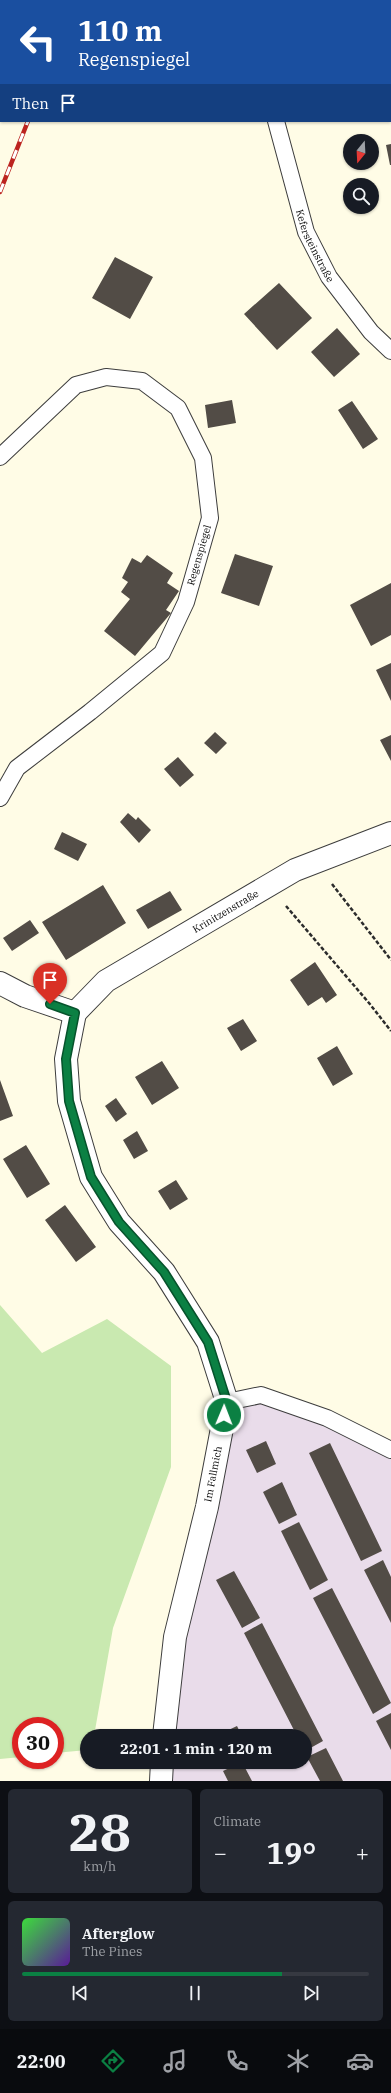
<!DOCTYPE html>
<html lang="en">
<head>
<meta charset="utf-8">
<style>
  :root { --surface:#171b24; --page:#242831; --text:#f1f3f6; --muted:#9ea1a6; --line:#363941; --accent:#0b8043 }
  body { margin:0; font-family:"IBM Plex Serif",serif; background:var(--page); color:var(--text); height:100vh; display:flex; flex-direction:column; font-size:15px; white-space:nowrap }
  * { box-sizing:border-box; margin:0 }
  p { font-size:13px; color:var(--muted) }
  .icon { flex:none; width:22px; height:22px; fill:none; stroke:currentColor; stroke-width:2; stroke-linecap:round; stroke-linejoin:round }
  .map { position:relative; height:1781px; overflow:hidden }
  .drawer { display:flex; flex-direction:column; gap:8px; padding:8px; background:#0d0f14; flex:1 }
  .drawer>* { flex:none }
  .hud { position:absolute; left:0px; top:0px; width:391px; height:122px; box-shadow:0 1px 3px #0004; background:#1a4fa0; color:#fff; overflow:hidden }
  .needle { width:26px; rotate:198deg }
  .fabs { position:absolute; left:343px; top:134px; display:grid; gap:8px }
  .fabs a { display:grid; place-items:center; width:36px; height:36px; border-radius:50%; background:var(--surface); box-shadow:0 1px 3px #0004; font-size:20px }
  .speed { position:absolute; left:12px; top:1717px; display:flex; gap:8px; font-size:20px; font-weight:700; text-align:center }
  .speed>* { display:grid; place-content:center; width:52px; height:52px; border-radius:50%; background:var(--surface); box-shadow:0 1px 3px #0004; line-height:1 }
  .speed .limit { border:6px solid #d22; background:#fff; color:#111 }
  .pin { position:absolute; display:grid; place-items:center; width:34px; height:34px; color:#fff; margin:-41px -17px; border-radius:50% 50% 50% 0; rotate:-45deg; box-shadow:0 0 4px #0007 }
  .pin .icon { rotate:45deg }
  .me { position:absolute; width:44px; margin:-22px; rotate:1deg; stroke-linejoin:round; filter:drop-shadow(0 0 3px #0008) }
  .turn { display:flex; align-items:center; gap:14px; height:84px; padding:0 12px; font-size:18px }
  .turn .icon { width:52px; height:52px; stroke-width:2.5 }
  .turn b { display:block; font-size:28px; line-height:34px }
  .then { display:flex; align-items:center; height:38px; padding:0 12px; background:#0003; gap:8px; font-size:15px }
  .big { font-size:30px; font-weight:700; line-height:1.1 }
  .drawer .card { flex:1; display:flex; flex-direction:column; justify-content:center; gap:6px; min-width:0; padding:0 14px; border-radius:6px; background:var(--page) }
  .drawer .dial { align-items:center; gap:0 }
  .dial b { font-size:52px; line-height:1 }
  .song { display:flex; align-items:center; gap:12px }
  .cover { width:48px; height:48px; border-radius:6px; background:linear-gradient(135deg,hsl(120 70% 55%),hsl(270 70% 35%)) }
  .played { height:4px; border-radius:2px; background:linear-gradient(90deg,var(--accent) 75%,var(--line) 75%) }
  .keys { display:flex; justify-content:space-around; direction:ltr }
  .heat { display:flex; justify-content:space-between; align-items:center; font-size:22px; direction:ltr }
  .drawer .tiles { flex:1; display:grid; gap:8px; grid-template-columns:1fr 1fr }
  .card:last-child { grid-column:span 2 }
  .trip { position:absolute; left:80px; top:1729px; width:232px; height:40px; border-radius:20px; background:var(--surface); box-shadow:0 1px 3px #0004; font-weight:700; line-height:40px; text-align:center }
  .menu { display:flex; height:64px; justify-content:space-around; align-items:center; background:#090b0e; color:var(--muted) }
  .menu .icon { width:28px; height:28px }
  .menu .active { color:var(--accent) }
  .menu b { font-size:18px; color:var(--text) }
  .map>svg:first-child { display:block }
  .industrial { fill:#e9dcea }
  .green { fill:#c9e9b0 }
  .building { fill:#524c46 }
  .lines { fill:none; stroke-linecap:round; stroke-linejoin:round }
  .service-casing { stroke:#3d3d3d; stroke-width:18 }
  .minor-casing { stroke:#3d3d3d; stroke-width:24 }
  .path { stroke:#2c2c2c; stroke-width:2.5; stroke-dasharray:4 2; stroke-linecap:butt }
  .service { stroke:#fff; stroke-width:16 }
  .minor { stroke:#fff; stroke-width:22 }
  .rail-casing { stroke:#bc241f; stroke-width:4.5 }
  .rail { stroke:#fff; stroke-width:3; stroke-dasharray:9; stroke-linecap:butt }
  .route-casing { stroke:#07532c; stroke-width:10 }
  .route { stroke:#0b8043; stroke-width:7 }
  .labels { text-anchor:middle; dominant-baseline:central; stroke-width:4; stroke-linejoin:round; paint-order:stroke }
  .street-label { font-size:10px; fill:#0a0a0a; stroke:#fff }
</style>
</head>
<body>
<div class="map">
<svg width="391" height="1781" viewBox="0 0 391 1781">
  <rect width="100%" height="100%" fill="#fffce6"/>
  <!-- industrial -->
  <path class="industrial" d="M 261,1395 L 391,1450 L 391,1781 L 161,1781 L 162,1762 L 305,1762 L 305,1736 L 164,1736 L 227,1402 Z"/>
  <!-- green -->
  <path class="green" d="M 0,1305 L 42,1353 L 107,1319 L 171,1366 L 171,1467 L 113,1628 L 94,1736 L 87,1736 L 87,1750 L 55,1753 L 55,1726 L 21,1726 L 21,1757 L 0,1759 Z"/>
  <!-- building -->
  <path class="building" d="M 391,144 L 391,165 L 390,165 L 386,145 Z
    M 115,257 L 153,277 L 130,319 L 92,298 Z
    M 279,283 L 312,318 L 277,350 L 244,314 Z
    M 337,328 L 360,354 L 334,377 L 311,352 Z
    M 232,400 L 236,423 L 208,428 L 205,405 Z
    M 352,401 L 378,439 L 363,449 L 338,410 Z
    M 235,554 L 273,566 L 259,606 L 221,593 Z
    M 147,555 L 173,573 L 167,583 L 179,591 L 166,610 L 171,613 L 135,656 L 104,631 L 130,599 L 121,592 L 128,582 L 122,578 L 132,558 L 141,563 Z
    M 391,583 L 391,635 L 371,646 L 350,605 Z
    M 391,663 L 391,701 L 376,670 Z
    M 215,732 L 227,743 L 216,754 L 204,743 Z
    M 391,735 L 391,761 L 380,740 Z
    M 178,757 L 194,775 L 180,787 L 164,769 Z
    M 128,813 L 136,820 L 138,817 L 151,830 L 139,843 L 120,822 Z
    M 62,832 L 87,844 L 78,861 L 54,849 Z
    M 103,885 L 126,923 L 66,960 L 42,922 Z
    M 170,891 L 182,910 L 148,929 L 136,910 Z
    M 30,920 L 39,933 L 12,951 L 3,938 Z
    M 315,962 L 337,995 L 326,1003 L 322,997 L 308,1006 L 290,980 Z
    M 243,1019 L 257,1041 L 241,1051 L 227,1028 Z
    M 337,1046 L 353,1074 L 333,1086 L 317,1058 Z
    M 162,1061 L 179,1088 L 152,1105 L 135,1077 Z
    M 0,1080 L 13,1116 L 0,1121 Z
    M 116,1098 L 127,1114 L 116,1122 L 105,1106 Z
    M 137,1131 L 148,1151 L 134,1159 L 123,1140 Z
    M 26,1145 L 50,1184 L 27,1198 L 3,1159 Z
    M 176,1180 L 188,1199 L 170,1210 L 158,1191 Z
    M 65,1205 L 96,1247 L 76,1262 L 45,1220 Z
    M 266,1441 L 276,1464 L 257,1473 L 246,1450 Z
    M 330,1443 L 382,1551 L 361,1561 L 309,1453 Z
    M 282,1482 L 297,1515 L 279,1524 L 263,1492 Z
    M 299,1522 L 328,1580 L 310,1590 L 281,1531 Z
    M 383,1560 L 391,1577 L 391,1623 L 364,1570 Z
    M 234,1571 L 260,1618 L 242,1628 L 216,1580 Z
    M 332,1588 L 391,1703 L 373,1714 L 313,1598 Z
    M 262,1623 L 323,1741 L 305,1751 L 305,1736 L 297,1736 L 244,1633 Z
    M 391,1713 L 391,1750 L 376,1721 Z
    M 237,1726 L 242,1736 L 219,1736 L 218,1735 Z
    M 326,1748 L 343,1781 L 320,1781 L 307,1757 Z
    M 242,1762 L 252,1781 L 228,1781 L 223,1771 Z"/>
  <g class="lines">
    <!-- service casing -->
    <g class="service-casing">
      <g id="service">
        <path d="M 263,0 L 263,1"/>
        <path id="s1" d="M 276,121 L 306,232 L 329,277 L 371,332 L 391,351"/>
        <path d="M 0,457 L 76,385 L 106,377 L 142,381 L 178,408 L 203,458 L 210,518 L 186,602 L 162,653 L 90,712 L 17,768 L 0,798"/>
        <path d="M 227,1402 L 261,1395 L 327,1418 L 391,1450"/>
      </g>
    </g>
    <!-- minor casing -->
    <g class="minor-casing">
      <g id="minor">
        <path d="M 0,983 L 25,996 L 75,1013"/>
        <path d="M 75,1013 L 66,1059 L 69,1101 L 91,1177 L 119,1222 L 164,1272 L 208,1342 L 227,1402 L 207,1507 L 175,1637 L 164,1736"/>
        <path id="s2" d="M 75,1013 L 106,981 L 295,870 L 391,833"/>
        <path d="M 161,1781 L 162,1762"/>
      </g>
    </g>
    <!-- path -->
    <path class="path" d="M 332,884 L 391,960
      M 286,906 L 369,1003 L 391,1031"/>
    <!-- service -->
    <use href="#service" class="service"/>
    <!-- minor -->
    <use href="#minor" class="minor"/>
    <!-- rail casing -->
    <g class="rail-casing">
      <path id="rail" d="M 79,1 L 79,0
        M 0,192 L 28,121"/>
    </g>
    <!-- rail -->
    <use href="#rail" class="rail"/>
  </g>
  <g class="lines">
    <!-- route casing -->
    <g class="route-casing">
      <path id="route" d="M 50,1004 L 75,1013 L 66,1059 L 69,1101 L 91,1177 L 119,1222 L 164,1272 L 208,1342 L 227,1402 L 224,1415"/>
    </g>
    <!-- route -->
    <use href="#route" class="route"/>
  </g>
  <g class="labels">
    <!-- street labels -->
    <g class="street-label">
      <text stroke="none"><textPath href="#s1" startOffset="131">Kefersteinstraße</textPath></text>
      <text transform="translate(199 555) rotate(-74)">Regenspiegel</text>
      <text stroke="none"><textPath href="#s2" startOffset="183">Krinitzenstraße</textPath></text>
      <text transform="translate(213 1474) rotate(-79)">Im Fallmich</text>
    </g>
  </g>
</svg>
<div class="fabs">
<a><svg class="needle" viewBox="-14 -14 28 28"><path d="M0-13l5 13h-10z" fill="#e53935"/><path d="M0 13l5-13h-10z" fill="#9ea1a6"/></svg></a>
<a><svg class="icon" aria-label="search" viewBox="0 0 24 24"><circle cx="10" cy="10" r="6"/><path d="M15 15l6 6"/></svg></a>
</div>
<div class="speed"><div class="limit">30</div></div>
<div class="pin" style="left:50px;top:1004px;background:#d93025"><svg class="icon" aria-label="arrive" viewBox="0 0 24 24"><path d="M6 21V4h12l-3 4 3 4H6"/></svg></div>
<svg class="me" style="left:224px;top:1415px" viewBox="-20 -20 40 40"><circle r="17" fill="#0b8043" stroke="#fff" stroke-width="3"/><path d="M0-11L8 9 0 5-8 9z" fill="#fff"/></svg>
<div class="trip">22:01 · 1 min · 120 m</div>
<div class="hud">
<div class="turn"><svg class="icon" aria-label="left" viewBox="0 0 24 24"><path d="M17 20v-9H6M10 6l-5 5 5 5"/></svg><div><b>110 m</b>Regenspiegel</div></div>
<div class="then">Then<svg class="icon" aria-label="arrive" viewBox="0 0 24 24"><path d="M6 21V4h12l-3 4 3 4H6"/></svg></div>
</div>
</div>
<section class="drawer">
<div class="tiles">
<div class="card dial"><b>28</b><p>km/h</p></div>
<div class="card"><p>Climate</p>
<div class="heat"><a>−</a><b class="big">19°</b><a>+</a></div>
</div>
<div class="card">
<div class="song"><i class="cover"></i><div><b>Afterglow</b><p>The Pines</p></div></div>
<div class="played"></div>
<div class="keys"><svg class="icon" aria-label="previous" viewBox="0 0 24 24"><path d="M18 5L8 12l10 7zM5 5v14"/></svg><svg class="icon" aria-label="pause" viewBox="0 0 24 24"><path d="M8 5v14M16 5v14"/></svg><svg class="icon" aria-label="next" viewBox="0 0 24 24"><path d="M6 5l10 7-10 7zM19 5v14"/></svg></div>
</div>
</div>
</section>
<nav class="menu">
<b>22:00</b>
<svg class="icon active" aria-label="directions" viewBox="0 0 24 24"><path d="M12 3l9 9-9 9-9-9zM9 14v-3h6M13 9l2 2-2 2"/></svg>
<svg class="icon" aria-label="music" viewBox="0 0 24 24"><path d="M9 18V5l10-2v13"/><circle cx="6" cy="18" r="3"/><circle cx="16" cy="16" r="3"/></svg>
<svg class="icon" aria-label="phone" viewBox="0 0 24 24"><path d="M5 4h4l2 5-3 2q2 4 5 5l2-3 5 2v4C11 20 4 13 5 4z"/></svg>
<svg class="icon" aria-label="climate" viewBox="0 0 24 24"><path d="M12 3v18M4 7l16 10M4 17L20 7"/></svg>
<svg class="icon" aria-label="car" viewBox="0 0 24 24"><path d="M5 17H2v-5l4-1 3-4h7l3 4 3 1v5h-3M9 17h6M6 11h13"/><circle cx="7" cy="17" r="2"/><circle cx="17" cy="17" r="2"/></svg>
</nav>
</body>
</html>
